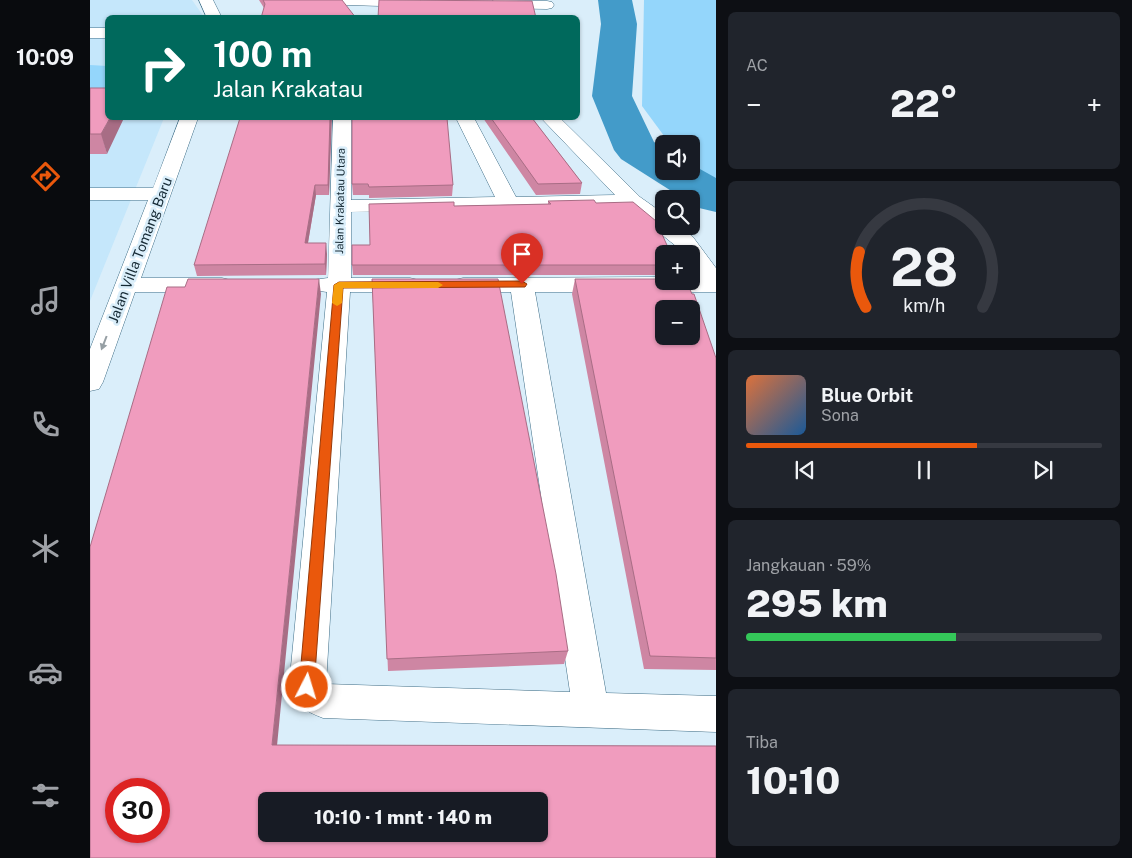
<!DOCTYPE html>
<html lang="id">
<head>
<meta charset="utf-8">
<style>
  :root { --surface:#171b24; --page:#20242c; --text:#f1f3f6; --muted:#9ea1a6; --line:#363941; --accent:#ea580c }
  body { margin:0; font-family:"Public Sans",sans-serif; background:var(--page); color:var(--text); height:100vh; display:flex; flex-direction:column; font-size:19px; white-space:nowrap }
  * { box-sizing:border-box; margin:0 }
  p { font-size:16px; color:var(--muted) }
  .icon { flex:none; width:28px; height:28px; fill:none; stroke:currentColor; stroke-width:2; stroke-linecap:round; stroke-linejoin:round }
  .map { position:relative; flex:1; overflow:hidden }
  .drawer { display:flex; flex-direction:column; gap:12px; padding:12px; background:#0d0f14; width:416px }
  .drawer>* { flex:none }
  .top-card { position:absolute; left:15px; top:15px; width:475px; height:105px; border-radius:8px; box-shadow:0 1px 4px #0004; background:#00695c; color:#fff; overflow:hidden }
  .buttons { position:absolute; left:565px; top:135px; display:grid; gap:10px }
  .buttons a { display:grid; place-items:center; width:45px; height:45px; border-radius:8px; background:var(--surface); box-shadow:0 1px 4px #0004; font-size:25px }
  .speed { position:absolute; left:15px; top:778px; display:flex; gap:10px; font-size:25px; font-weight:700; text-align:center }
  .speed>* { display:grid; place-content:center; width:65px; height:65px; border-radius:50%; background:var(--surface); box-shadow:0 1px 4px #0004; line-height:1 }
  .speed .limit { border:8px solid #d22; background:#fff; color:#111 }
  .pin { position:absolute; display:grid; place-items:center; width:42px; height:42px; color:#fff; margin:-51px -21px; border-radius:50% 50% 50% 0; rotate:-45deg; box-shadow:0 0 5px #0007 }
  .pin .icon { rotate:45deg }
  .me { position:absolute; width:55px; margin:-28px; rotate:5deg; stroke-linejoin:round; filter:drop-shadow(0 0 4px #0008) }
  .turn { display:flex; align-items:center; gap:18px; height:105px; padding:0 25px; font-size:22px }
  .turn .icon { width:65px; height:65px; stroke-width:2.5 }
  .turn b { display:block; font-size:35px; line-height:42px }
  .big { font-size:38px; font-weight:800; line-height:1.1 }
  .drawer .widget { flex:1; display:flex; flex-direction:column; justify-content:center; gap:8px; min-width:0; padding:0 18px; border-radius:8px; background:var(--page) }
  .drawer .dial { align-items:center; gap:0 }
  .dial svg { height:130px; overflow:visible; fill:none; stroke:var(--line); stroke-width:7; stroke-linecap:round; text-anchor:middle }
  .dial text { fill:var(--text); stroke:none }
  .song { display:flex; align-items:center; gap:15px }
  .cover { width:60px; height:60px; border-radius:8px; background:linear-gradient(135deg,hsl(20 70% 55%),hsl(210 70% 35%)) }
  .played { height:5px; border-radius:2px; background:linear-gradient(90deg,var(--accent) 65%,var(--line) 65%) }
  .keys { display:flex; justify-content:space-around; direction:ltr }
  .heat { display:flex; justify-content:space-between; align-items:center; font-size:28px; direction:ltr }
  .charge { height:8px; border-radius:4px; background:linear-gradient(90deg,#34c759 59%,var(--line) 0) }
  .trip { position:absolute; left:168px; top:792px; width:290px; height:50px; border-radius:8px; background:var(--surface); box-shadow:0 1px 4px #0004; font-weight:800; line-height:50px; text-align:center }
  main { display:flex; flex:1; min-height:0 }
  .tabs { display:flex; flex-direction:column; width:90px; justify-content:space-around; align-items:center; background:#090b0e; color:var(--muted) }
  .tabs .icon { width:35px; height:35px }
  .tabs .selected { color:var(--accent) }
  .tabs b { font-size:22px; color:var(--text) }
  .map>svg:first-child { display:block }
  .built { fill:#c5e7fb }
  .green { fill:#94d6fb }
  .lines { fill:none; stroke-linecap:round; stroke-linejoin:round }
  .river { fill:#439bc9; fill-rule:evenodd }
  .minor-casing { stroke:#3e6d86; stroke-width:1 }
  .minor { fill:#fff; fill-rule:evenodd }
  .wall { fill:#ce86a3 }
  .shaded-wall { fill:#a86d85 }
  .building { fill:#f09cbe; stroke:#a86d85; fill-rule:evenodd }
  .oneway { fill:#969fa4 }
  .route { fill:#ea580c; stroke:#983908 }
  .slow { fill:#f59e0b }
  .labels { text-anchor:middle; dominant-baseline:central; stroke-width:5; stroke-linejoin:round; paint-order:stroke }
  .far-street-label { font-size:11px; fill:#152934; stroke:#daeefa }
  .street-label { font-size:14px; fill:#152934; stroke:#daeefa }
</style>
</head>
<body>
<main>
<nav class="tabs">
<b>10:09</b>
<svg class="icon selected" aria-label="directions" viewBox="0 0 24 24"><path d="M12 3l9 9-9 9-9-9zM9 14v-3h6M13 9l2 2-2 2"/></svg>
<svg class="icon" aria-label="music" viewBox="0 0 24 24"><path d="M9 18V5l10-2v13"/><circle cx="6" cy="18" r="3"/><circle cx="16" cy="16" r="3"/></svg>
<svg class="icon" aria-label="phone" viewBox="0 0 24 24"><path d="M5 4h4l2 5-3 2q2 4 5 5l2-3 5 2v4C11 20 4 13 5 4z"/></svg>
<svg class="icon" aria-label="climate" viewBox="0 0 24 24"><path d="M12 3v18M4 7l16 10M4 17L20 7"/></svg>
<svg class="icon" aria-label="car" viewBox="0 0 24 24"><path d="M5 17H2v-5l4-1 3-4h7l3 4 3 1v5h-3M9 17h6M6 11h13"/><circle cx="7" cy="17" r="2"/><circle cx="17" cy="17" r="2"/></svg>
<svg class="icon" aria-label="filters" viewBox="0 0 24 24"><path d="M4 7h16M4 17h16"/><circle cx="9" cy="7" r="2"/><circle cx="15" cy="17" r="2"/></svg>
</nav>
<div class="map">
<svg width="626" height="858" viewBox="0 0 626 858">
  <rect width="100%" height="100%" fill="#daeefa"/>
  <!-- built -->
  <path class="built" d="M 0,0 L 102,0 L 114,17 L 18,18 L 18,118 L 74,118 L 0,301 Z"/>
  <!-- green -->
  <path class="green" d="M 554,0 L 626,0 L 626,180 L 601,165 L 601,144 L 580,144 L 552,106 Z
    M 0,65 L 17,66 L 17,107 L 0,107 Z"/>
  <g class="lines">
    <!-- river -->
    <path class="river" d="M 508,0 L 542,0 L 547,24 L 542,96 L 564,142 L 574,148 L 574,171 L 601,171 L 601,164 L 626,178 L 626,212 L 609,208 L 601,203 L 601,199 L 594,199 L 531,159 L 524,150 L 502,96 L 511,24 Z"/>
    <!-- minor casing -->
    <g class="minor-casing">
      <path id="minor" d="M 109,0 L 123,0 L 132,18 L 117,18 Z
        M 250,0 L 330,0 L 332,3 L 330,6 L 325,7 L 257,5 L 252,4 Z
        M 404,0 L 457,1 L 462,2 L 464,5 L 462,8 L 457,9 L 406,8 L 401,7 L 399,4 Z
        M 0,28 L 18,28 L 18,38 L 0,38 Z
        M 90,118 L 108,118 L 51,278 L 132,278 L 140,280 L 144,285 L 140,290 L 132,292 L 45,292 L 13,382 L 9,389 L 0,391 L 0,349 L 58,200 L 0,200 L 0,188 L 63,188 Z
        M 243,118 L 261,118 L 261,200 L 405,197 L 366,118 L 384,118 L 426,197 L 525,195 L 451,118 L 470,118 L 550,197 L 574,214 L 574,226 L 589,226 L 603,237 L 626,268 L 626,292 L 445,292 L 516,693 L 626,696 L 626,732 L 233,718 C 213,710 208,707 199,687 L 237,292 L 222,290 L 218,285 L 222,280 L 238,278 ZM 538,207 L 587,247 L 592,254 L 601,254 L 601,267 L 608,277 L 601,277 L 601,281 L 574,281 L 574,277 L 373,278 L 365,280 L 361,285 L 365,290 L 373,292 L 421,292 L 480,692 L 236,684 L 260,292 L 320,292 L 328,290 L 332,285 L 328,280 L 320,278 L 261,278 L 261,212 Z"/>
    </g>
    <!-- minor -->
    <use href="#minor" class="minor"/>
  </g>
  <!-- wall -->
  <path class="wall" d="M 169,0 L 252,0 L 174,8 Z
    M 0,88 L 17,154 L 0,154 Z
    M 241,118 L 239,195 L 226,195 L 218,243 L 237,254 L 236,275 L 107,276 L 104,265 Z
    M 393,118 L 442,118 L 492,183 L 490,194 L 446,195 Z
    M 262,184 L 363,185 L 362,196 L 279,198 L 279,195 L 263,195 Z
    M 458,201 L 506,203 L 574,254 L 574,275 L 263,275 L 262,265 L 364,206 L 458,204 Z
    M 282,279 L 478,651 L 474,664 L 298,671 Z
    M 485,279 L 626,358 L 626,670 L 554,669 L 482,294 Z"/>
  <!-- shaded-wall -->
  <path class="shaded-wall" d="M 20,118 L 34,118 L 17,154 L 11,134 Z
    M 240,118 L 242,118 L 239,195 L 238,185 Z
    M 225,185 L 226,195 L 216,254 L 215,243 Z
    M 236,243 L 237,254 L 236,275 L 235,264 Z
    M 229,279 L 231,294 L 186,756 L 182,745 Z"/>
  <!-- building -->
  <path class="building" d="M 173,0 L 252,0 L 266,18 L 171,18 L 175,4 Z
    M 289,0 L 442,1 L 446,18 L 288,18 Z
    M 0,88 L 18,88 L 18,118 L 20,118 L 11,134 L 0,134 Z
    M 150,118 L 240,118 L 238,185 L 225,185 L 215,243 L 236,243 L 235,264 L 104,265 Z
    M 262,118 L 357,118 L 363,185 L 279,187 L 278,184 L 262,184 Z
    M 401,118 L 442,118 L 492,183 L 448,184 Z
    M 504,200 L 506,203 L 543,202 L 566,221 L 581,254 L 574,254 L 574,265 L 262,265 L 262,245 L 280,245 L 279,204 L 364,202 L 364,206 L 461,204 L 458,201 Z
    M 98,279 L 229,279 L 182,745 L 626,746 L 626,858 L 0,858 L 0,547 L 77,287 L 95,287 ZM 26,789 L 69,789 L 69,831 L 26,831 ZM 176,801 L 449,801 L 449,834 L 176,834 Z
    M 282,279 L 408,279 L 466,574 L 478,651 L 297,659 Z
    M 485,279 L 574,279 L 574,281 L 596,281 L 602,294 L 604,294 L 626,358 L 626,658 L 560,656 ZM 574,309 L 601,309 L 601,336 L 574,336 Z"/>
  <!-- one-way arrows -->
  <defs><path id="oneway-solid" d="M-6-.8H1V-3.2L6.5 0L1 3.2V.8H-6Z" transform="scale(1.25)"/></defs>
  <use class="oneway" href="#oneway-solid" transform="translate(14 343) rotate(111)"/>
  <!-- route -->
  <path class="route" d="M 432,281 L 437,284 L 435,287 L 253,288 L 224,687 L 222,692 L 217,694 L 212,692 L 209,687 L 244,285 L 249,282 Z"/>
  <!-- slow -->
  <path class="slow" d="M 249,282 L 348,282 L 353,285 L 348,288 L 253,288 L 252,303 L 247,306 L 242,303 L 244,285 Z"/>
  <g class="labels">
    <!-- far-street labels -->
    <g class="far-street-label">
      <text transform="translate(250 201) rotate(-89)">Jalan Krakatau Utara</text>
    </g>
    <!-- street labels -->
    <g class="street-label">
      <text transform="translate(50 250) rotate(-69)">Jalan Villa Tomang Baru</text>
    </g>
  </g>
</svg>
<div class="buttons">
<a><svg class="icon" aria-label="sound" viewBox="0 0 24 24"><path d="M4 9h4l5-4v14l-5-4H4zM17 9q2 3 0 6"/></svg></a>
<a><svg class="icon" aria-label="search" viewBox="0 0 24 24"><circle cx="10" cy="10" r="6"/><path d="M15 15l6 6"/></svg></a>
<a>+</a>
<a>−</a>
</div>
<div class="speed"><div class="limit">30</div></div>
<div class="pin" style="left:432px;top:284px;background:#d93025"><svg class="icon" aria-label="arrive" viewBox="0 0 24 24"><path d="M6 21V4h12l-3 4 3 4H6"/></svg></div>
<svg class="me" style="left:217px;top:687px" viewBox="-20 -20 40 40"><circle r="17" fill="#ea580c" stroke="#fff" stroke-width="3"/><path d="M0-11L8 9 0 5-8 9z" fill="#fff"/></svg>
<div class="trip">10:10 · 1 mnt · 140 m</div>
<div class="top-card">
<div class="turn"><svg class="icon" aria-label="right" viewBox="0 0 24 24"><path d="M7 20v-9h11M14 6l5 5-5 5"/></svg><div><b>100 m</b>Jalan Krakatau</div></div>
</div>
</div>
<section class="drawer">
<div class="widget"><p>AC</p>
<div class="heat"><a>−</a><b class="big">22°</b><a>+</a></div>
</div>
<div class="widget dial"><svg viewBox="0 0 100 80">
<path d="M14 69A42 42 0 1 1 86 69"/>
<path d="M14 69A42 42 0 0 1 10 35" stroke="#ea580c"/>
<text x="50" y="56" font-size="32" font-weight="700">28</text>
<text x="50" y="72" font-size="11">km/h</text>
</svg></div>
<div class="widget">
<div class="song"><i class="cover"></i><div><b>Blue Orbit</b><p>Sona</p></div></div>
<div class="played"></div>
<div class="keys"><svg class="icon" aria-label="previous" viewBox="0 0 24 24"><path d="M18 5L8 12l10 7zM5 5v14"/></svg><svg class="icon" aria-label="pause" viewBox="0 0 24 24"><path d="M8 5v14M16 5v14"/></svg><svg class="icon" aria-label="next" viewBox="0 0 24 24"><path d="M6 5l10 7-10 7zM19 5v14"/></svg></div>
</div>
<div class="widget"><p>Jangkauan · 59%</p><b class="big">295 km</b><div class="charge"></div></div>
<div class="widget"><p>Tiba</p><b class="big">10:10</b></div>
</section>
</main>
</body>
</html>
